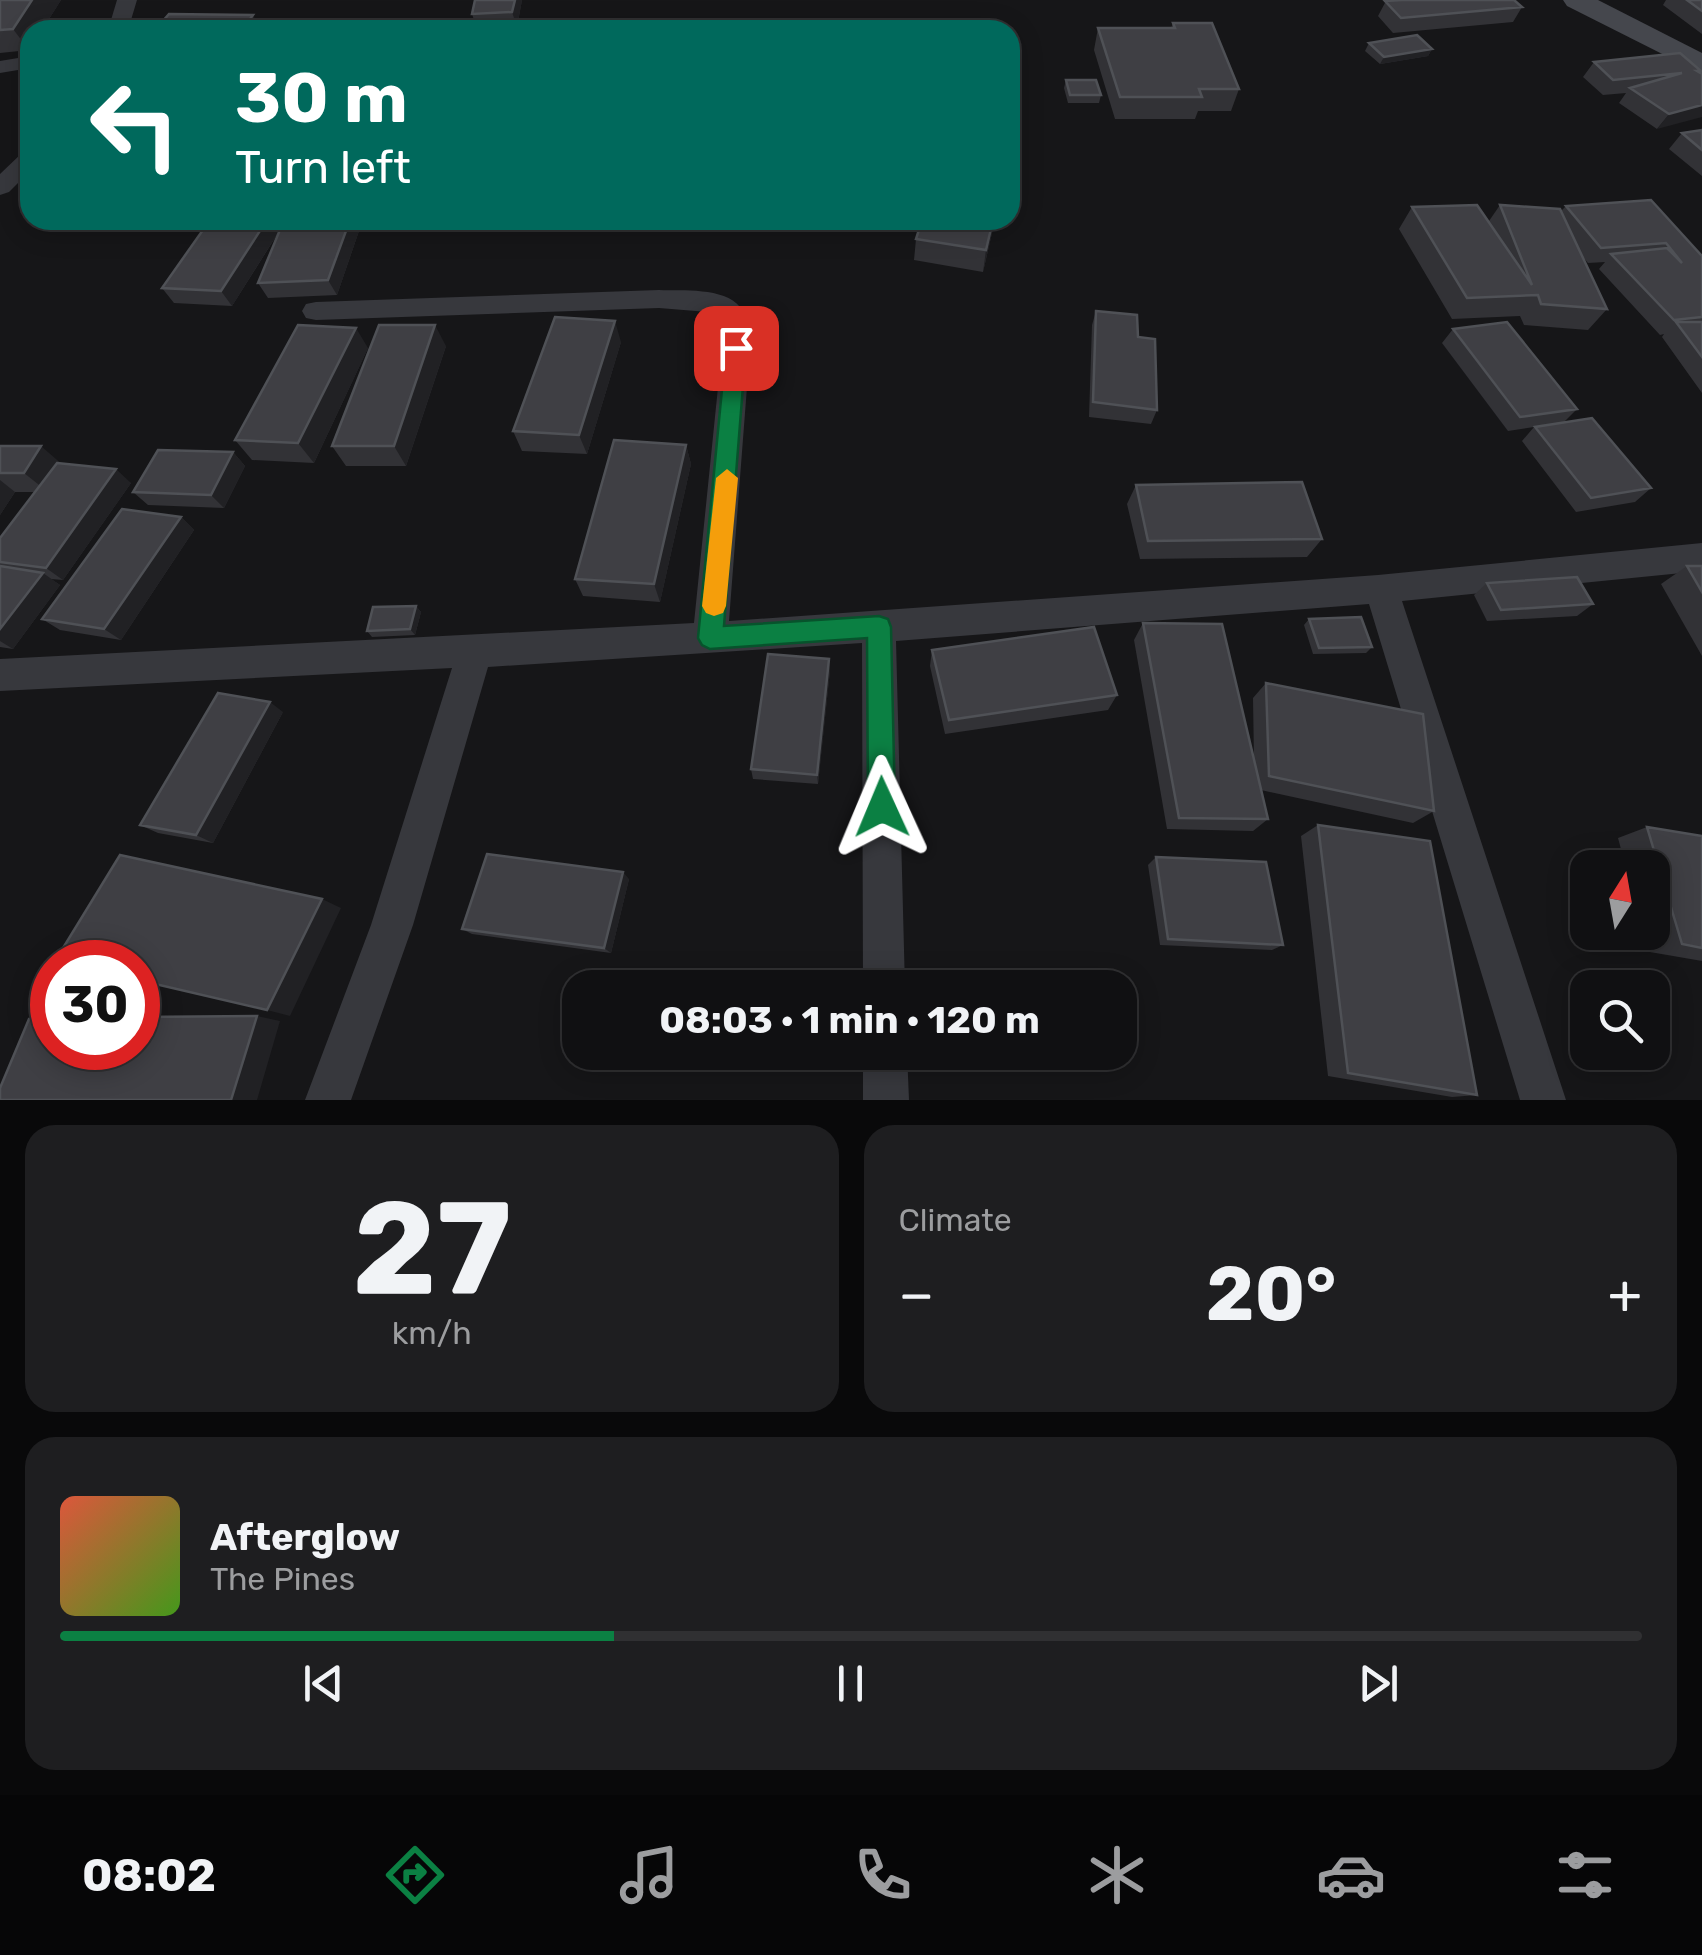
<!DOCTYPE html>
<html lang="en">
<head>
<meta charset="utf-8">
<style>
  :root { --surface:#101012; --page:#1e1e20; --text:#f1f3f6; --muted:#9c9d9f; --line:#303032; --accent:#0b8043 }
  body { margin:0; font-family:Rubik,sans-serif; background:var(--page); color:var(--text); height:100vh; display:flex; flex-direction:column; font-size:38px; white-space:nowrap }
  * { box-sizing:border-box; margin:0 }
  p { font-size:32px; color:var(--muted) }
  .icon { flex:none; width:55px; height:55px; fill:none; stroke:currentColor; stroke-width:2; stroke-linecap:round; stroke-linejoin:round }
  .map { position:relative; height:1100px; overflow:hidden }
  .details { display:flex; flex-direction:column; gap:25px; padding:25px; background:#09090a; flex:1 }
  .details>* { flex:none }
  .hud { position:absolute; left:20px; top:20px; width:1000px; height:210px; border-radius:30px; box-shadow:0 5px 25px #0003,0 0 0 2px var(--line); background:#00695c; color:#fff; overflow:hidden }
  .needle { width:65px; rotate:11deg }
  .tools { position:absolute; left:1570px; top:850px; display:grid; gap:20px }
  .tools a { display:grid; place-items:center; width:100px; height:100px; border-radius:20px; background:var(--surface); box-shadow:0 5px 25px #0003,0 0 0 2px var(--line); font-size:50px }
  .speed { position:absolute; left:30px; top:940px; display:flex; gap:20px; font-size:50px; font-weight:700; text-align:center }
  .speed>* { display:grid; place-content:center; width:130px; height:130px; border-radius:50%; background:var(--surface); box-shadow:0 5px 25px #0003,0 0 0 2px var(--line); line-height:1 }
  .speed .limit { border:15px solid #d22; background:#fff; color:#111 }
  .pin { position:absolute; display:grid; place-items:center; width:85px; height:85px; color:#fff; margin:-42px; border-radius:20px; box-shadow:0 5px 15px #0006 }
  .me { position:absolute; width:110px; margin:-55px; rotate:359deg; stroke-linejoin:round; filter:drop-shadow(0 0 8px #0008) }
  .turn { display:flex; align-items:center; gap:35px; height:210px; padding:0 50px; font-size:45px }
  .turn .icon { width:130px; height:130px; stroke-width:2.5 }
  .turn b { display:block; font-size:70px; line-height:85px }
  .big { font-size:75px; font-weight:700; line-height:1.1 }
  .details .widget { flex:1; display:flex; flex-direction:column; justify-content:center; gap:15px; min-width:0; padding:0 35px; border-radius:30px; background:var(--page) }
  .details .dial { align-items:center; gap:0 }
  .dial b { font-size:130px; line-height:1 }
  .song { display:flex; align-items:center; gap:30px }
  .cover { width:120px; height:120px; border-radius:15px; background:linear-gradient(135deg,hsl(10 70% 55%),hsl(100 70% 35%)) }
  .played { height:10px; border-radius:5px; background:linear-gradient(90deg,var(--accent) 35%,var(--line) 35%) }
  .keys { display:flex; justify-content:space-around; direction:ltr }
  .heat { display:flex; justify-content:space-between; align-items:center; font-size:55px; direction:ltr }
  .details .tiles { flex:1; display:grid; gap:25px; grid-template-columns:1fr 1fr }
  .widget:last-child { grid-column:span 2 }
  .trip { position:absolute; left:562px; top:970px; width:575px; height:100px; border-radius:30px; background:var(--surface); box-shadow:0 5px 25px #0003,0 0 0 2px var(--line); font-weight:700; line-height:100px; text-align:center }
  .tab-bar { display:flex; height:160px; justify-content:space-around; align-items:center; background:#060607; color:var(--muted) }
  .tab-bar .icon { width:70px; height:70px }
  .tab-bar .selected { color:var(--accent) }
  .tab-bar b { font-size:45px; color:var(--text) }
  .map>svg:first-child { display:block }
  .lines { fill:none; stroke-linecap:round; stroke-linejoin:round }
  .street { fill:#37383d; fill-rule:evenodd }
  .secondary { fill:#45474d; fill-rule:evenodd }
  .wall { fill:#323236 }
  .shaded-wall { fill:#212124 }
  .building { fill:#3f3f44; stroke:#4f5156; stroke-width:2.5 }
  .route { fill:#0b8043; stroke:#07532c; stroke-width:2.5 }
  .slow { fill:#f59e0b }
</style>
</head>
<body>
<div class="map">
<svg width="1702" height="1100" viewBox="0 0 1702 1100">
  <rect width="100%" height="100%" fill="#161618"/>
  <g class="lines">
    <!-- street -->
    <path class="street" d="M 117,0 L 137,0 L 128,30 L 108,30 Z
      M 30,56 L 30,68 L 0,73 L 0,61 Z
      M 30,151 L 30,171 L 9,192 L 0,195 L 0,174 L 22,153 Z
      M 659,290 C 682,291 724,287 740,307 C 747,317 748,336 750,348 L 729,621 L 1378,575 L 1702,543 L 1702,571 L 1402,601 L 1566,1100 L 1520,1100 L 1369,604 L 896,641 L 905,988 L 863,988 L 862,643 L 488,667 L 413,925 L 351,1100 L 305,1100 L 371,925 L 452,668 L 0,691 L 0,659 L 694,623 L 722,348 L 716,317 L 708,312 L 659,308 L 316,320 L 306,318 L 302,311 L 306,304 L 316,302 Z
      M 863,1052 L 907,1052 L 909,1100 L 863,1100 Z"/>
    <!-- secondary -->
    <path class="secondary" d="M 1563,0 L 1598,0 L 1702,53 L 1702,74 L 1567,6 Z"/>
  </g>
  <!-- wall -->
  <path class="wall" d="M 0,0 L 61,0 L 42,30 L 30,30 L 29,50 L 0,53 Z
    M 475,0 L 522,0 L 517,27 L 477,29 L 472,14 Z
    M 1384,0 L 1514,0 L 1522,7 L 1513,22 L 1393,33 L 1378,16 L 1386,1 Z
    M 1666,0 L 1702,0 L 1702,34 L 1663,5 Z
    M 1173,23 L 1239,89 L 1231,111 L 1198,111 L 1195,119 L 1115,119 L 1094,50 L 1098,28 L 1171,28 Z
    M 1369,43 L 1432,49 L 1428,56 L 1380,64 L 1365,51 Z
    M 1594,62 L 1701,71 L 1700,73 L 1702,75 L 1657,129 L 1619,103 L 1626,93 L 1603,95 L 1583,77 Z
    M 1066,80 L 1101,95 L 1099,103 L 1068,103 L 1064,88 Z
    M 1702,130 L 1702,176 L 1669,149 L 1682,133 Z
    M 1500,205 L 1561,211 L 1566,206 L 1702,256 L 1702,393 L 1662,337 L 1664,334 L 1660,335 L 1599,269 L 1605,262 L 1588,263 L 1582,256 L 1607,309 L 1588,330 L 1524,325 L 1520,316 L 1452,319 L 1399,229 L 1412,207 L 1489,221 Z
    M 210,220 L 360,228 L 337,295 L 268,298 L 258,283 L 280,230 L 232,306 L 174,303 L 162,288 Z
    M 922,220 L 995,220 L 983,272 L 914,260 L 916,239 Z
    M 1096,311 L 1138,337 L 1157,410 L 1151,424 L 1089,417 L 1092,325 Z
    M 1453,329 L 1577,409 L 1564,422 L 1651,488 L 1635,502 L 1576,512 L 1522,441 L 1534,427 L 1508,431 L 1442,343 Z
    M 621,342 L 587,454 L 522,451 L 513,431 Z
    M 446,346 L 406,466 L 346,466 L 332,446 Z
    M 368,348 L 314,463 L 252,460 L 235,440 Z
    M 686,445 L 691,464 L 660,602 L 583,596 L 575,579 Z
    M 0,446 L 131,483 L 63,580 L 51,579 L 60,585 L 13,649 L 0,647 L 0,538 L 35,492 L 15,492 L 0,515 Z
    M 233,452 L 245,466 L 224,508 L 148,505 L 133,492 Z
    M 1136,485 L 1322,539 L 1307,557 L 1140,559 L 1127,504 Z
    M 181,517 L 194,530 L 121,640 L 60,630 L 42,619 Z
    M 1687,566 L 1702,566 L 1702,656 L 1661,584 Z
    M 1487,583 L 1593,604 L 1577,616 L 1487,621 L 1474,595 Z
    M 416,606 L 421,612 L 415,635 L 372,637 L 367,631 Z
    M 1309,619 L 1372,647 L 1366,653 L 1313,654 L 1304,625 Z
    M 1143,623 L 1254,760 L 1253,698 L 1266,683 L 1434,811 L 1413,823 L 1261,790 L 1268,819 L 1253,831 L 1167,829 L 1134,640 Z
    M 932,650 L 1117,695 L 1108,710 L 945,734 L 930,666 Z
    M 830,670 L 818,784 L 753,779 L 751,769 Z
    M 283,712 L 213,843 L 158,833 L 140,825 Z
    M 1318,825 L 1477,1095 L 1452,1097 L 1328,1076 L 1301,836 Z
    M 1647,827 L 1702,836 L 1702,961 L 1650,952 L 1645,932 L 1652,932 L 1652,868 L 1626,868 L 1618,838 Z
    M 1156,857 L 1283,945 L 1272,950 L 1160,945 L 1148,865 Z
    M 629,879 L 611,953 L 472,934 L 462,929 Z"/>
  <!-- shaded-wall -->
  <path class="shaded-wall" d="M 32,0 L 61,0 L 42,30 L 30,30 L 29,50 L 13,29 Z
    M 515,0 L 522,0 L 517,27 L 512,12 Z
    M 253,15 L 261,30 L 242,30 Z
    M 1432,49 L 1428,56 L 1380,64 L 1384,57 Z
    M 1702,105 L 1702,117 L 1657,129 L 1669,114 Z
    M 267,220 L 286,220 L 232,306 L 221,291 Z
    M 350,220 L 356,220 L 360,228 L 337,295 L 328,280 Z
    M 993,220 L 995,220 L 983,272 L 986,250 Z
    M 615,321 L 621,342 L 587,454 L 579,435 Z
    M 435,325 L 446,346 L 406,466 L 394,446 Z
    M 356,328 L 368,348 L 314,463 L 298,443 Z
    M 686,445 L 691,464 L 660,602 L 654,584 Z
    M 41,446 L 64,466 L 48,492 L 24,473 Z
    M 233,452 L 245,466 L 224,508 L 211,495 Z
    M 116,469 L 131,483 L 63,580 L 46,568 Z
    M 0,480 L 15,492 L 0,515 Z
    M 181,517 L 194,530 L 121,640 L 104,629 Z
    M 43,573 L 60,585 L 13,649 L 0,641 L 0,629 Z
    M 416,606 L 421,612 L 415,635 L 410,629 Z
    M 829,659 L 830,670 L 818,784 L 817,775 Z
    M 270,702 L 283,712 L 213,843 L 196,835 Z
    M 623,872 L 629,879 L 611,953 L 604,948 Z
    M 322,899 L 341,908 L 290,1016 L 267,1010 Z
    M 257,1016 L 280,1021 L 257,1100 L 231,1100 Z"/>
  <!-- building -->
  <path class="building" d="M 0,0 L 32,0 L 13,29 L 0,30 Z
    M 475,0 L 515,0 L 512,12 L 472,14 Z
    M 1402,0 L 1514,0 L 1522,7 L 1401,18 L 1385,1 Z
    M 1687,0 L 1702,0 L 1702,11 Z
    M 169,14 L 253,15 L 242,30 L 155,30 Z
    M 1173,23 L 1212,23 L 1239,89 L 1199,89 L 1202,97 L 1120,97 L 1098,28 L 1175,28 Z
    M 1417,35 L 1432,49 L 1384,57 L 1369,43 Z
    M 1680,53 L 1701,71 L 1697,71 L 1702,74 L 1702,105 L 1669,114 L 1630,88 L 1682,73 L 1613,80 L 1594,62 Z
    M 1066,80 L 1096,80 L 1101,95 L 1070,95 Z
    M 1702,130 L 1702,150 L 1682,133 Z
    M 1651,200 L 1702,256 L 1702,317 L 1674,320 L 1611,254 L 1667,248 L 1682,263 L 1666,243 L 1601,248 L 1566,206 Z
    M 1477,205 L 1532,285 L 1500,205 L 1560,209 L 1607,309 L 1541,304 L 1538,295 L 1467,298 L 1412,207 Z
    M 210,220 L 267,220 L 221,291 L 162,288 Z
    M 284,220 L 350,220 L 328,280 L 258,283 Z
    M 922,220 L 993,220 L 986,250 L 916,239 Z
    M 1096,311 L 1137,315 L 1138,337 L 1155,339 L 1157,410 L 1093,402 Z
    M 555,317 L 615,321 L 579,435 L 513,431 Z
    M 1507,322 L 1577,409 L 1520,417 L 1453,329 Z
    M 1676,322 L 1702,322 L 1702,357 Z
    M 298,325 L 356,328 L 298,443 L 235,440 Z
    M 379,325 L 435,325 L 394,446 L 332,446 Z
    M 1592,418 L 1651,488 L 1591,498 L 1535,427 Z
    M 614,440 L 686,445 L 654,584 L 575,579 Z
    M 0,446 L 41,446 L 24,473 L 0,473 Z
    M 158,450 L 233,452 L 211,495 L 133,492 Z
    M 57,463 L 116,469 L 46,568 L 0,562 L 0,538 Z
    M 1302,482 L 1322,539 L 1148,541 L 1136,485 Z
    M 122,509 L 181,517 L 104,629 L 42,619 Z
    M 0,566 L 43,573 L 0,629 Z
    M 1687,566 L 1702,566 L 1702,592 Z
    M 1577,577 L 1593,604 L 1501,610 L 1487,583 Z
    M 416,606 L 410,629 L 367,631 L 373,607 Z
    M 1361,617 L 1372,647 L 1319,648 L 1309,619 Z
    M 1143,623 L 1222,624 L 1268,819 L 1179,818 Z
    M 1094,627 L 1117,695 L 949,720 L 932,650 Z
    M 768,654 L 829,659 L 817,775 L 751,769 Z
    M 1266,683 L 1423,714 L 1434,811 L 1269,776 Z
    M 218,693 L 270,702 L 196,835 L 140,825 Z
    M 1318,825 L 1430,841 L 1477,1095 L 1348,1073 Z
    M 1647,827 L 1702,836 L 1702,948 L 1682,944 Z
    M 487,854 L 623,872 L 604,948 L 462,929 Z
    M 120,855 L 322,899 L 267,1010 L 138,980 L 138,962 L 61,962 L 55,961 Z
    M 1156,857 L 1266,862 L 1283,945 L 1168,939 Z
    M 257,1016 L 231,1100 L 0,1100 L 0,1088 L 29,1019 L 52,1018 L 52,1048 L 138,1048 L 138,1017 Z"/>
  <!-- route -->
  <path class="route" d="M 736,341 L 746,348 L 724,626 L 879,616 L 888,619 L 891,627 L 895,807 L 891,817 L 882,821 L 872,817 L 868,807 L 867,638 L 710,649 L 702,645 L 698,638 L 726,348 Z"/>
  <!-- slow -->
  <path class="slow" d="M 727,469 L 738,478 L 726,606 L 723,613 L 714,616 L 706,613 L 702,606 L 716,478 Z"/>
</svg>
<div class="tools">
<a><svg class="needle" viewBox="-14 -14 28 28"><path d="M0-13l5 13h-10z" fill="#e53935"/><path d="M0 13l5-13h-10z" fill="#9c9d9f"/></svg></a>
<a><svg class="icon" aria-label="search" viewBox="0 0 24 24"><circle cx="10" cy="10" r="6"/><path d="M15 15l6 6"/></svg></a>
</div>
<div class="speed"><div class="limit">30</div></div>
<div class="pin" style="left:736px;top:348px;background:#d93025"><svg class="icon" aria-label="arrive" viewBox="0 0 24 24"><path d="M6 21V4h12l-3 4 3 4H6"/></svg></div>
<svg class="me" style="left:882px;top:807px" viewBox="-20 -20 40 40"><path d="M0-17L14 15 0 8-14 15z" fill="#0b8043" stroke="#fff" stroke-width="4"/></svg>
<div class="trip">08:03 · 1 min · 120 m</div>
<div class="hud">
<div class="turn"><svg class="icon" aria-label="left" viewBox="0 0 24 24"><path d="M17 20v-9H6M10 6l-5 5 5 5"/></svg><div><b>30 m</b>Turn left</div></div>
</div>
</div>
<section class="details">
<div class="tiles">
<div class="widget dial"><b>27</b><p>km/h</p></div>
<div class="widget"><p>Climate</p>
<div class="heat"><a>−</a><b class="big">20°</b><a>+</a></div>
</div>
<div class="widget">
<div class="song"><i class="cover"></i><div><b>Afterglow</b><p>The Pines</p></div></div>
<div class="played"></div>
<div class="keys"><svg class="icon" aria-label="previous" viewBox="0 0 24 24"><path d="M18 5L8 12l10 7zM5 5v14"/></svg><svg class="icon" aria-label="pause" viewBox="0 0 24 24"><path d="M8 5v14M16 5v14"/></svg><svg class="icon" aria-label="next" viewBox="0 0 24 24"><path d="M6 5l10 7-10 7zM19 5v14"/></svg></div>
</div>
</div>
</section>
<nav class="tab-bar">
<b>08:02</b>
<svg class="icon selected" aria-label="directions" viewBox="0 0 24 24"><path d="M12 3l9 9-9 9-9-9zM9 14v-3h6M13 9l2 2-2 2"/></svg>
<svg class="icon" aria-label="music" viewBox="0 0 24 24"><path d="M9 18V5l10-2v13"/><circle cx="6" cy="18" r="3"/><circle cx="16" cy="16" r="3"/></svg>
<svg class="icon" aria-label="phone" viewBox="0 0 24 24"><path d="M5 4h4l2 5-3 2q2 4 5 5l2-3 5 2v4C11 20 4 13 5 4z"/></svg>
<svg class="icon" aria-label="climate" viewBox="0 0 24 24"><path d="M12 3v18M4 7l16 10M4 17L20 7"/></svg>
<svg class="icon" aria-label="car" viewBox="0 0 24 24"><path d="M5 17H2v-5l4-1 3-4h7l3 4 3 1v5h-3M9 17h6M6 11h13"/><circle cx="7" cy="17" r="2"/><circle cx="17" cy="17" r="2"/></svg>
<svg class="icon" aria-label="filters" viewBox="0 0 24 24"><path d="M4 7h16M4 17h16"/><circle cx="9" cy="7" r="2"/><circle cx="15" cy="17" r="2"/></svg>
</nav>
</body>
</html>
